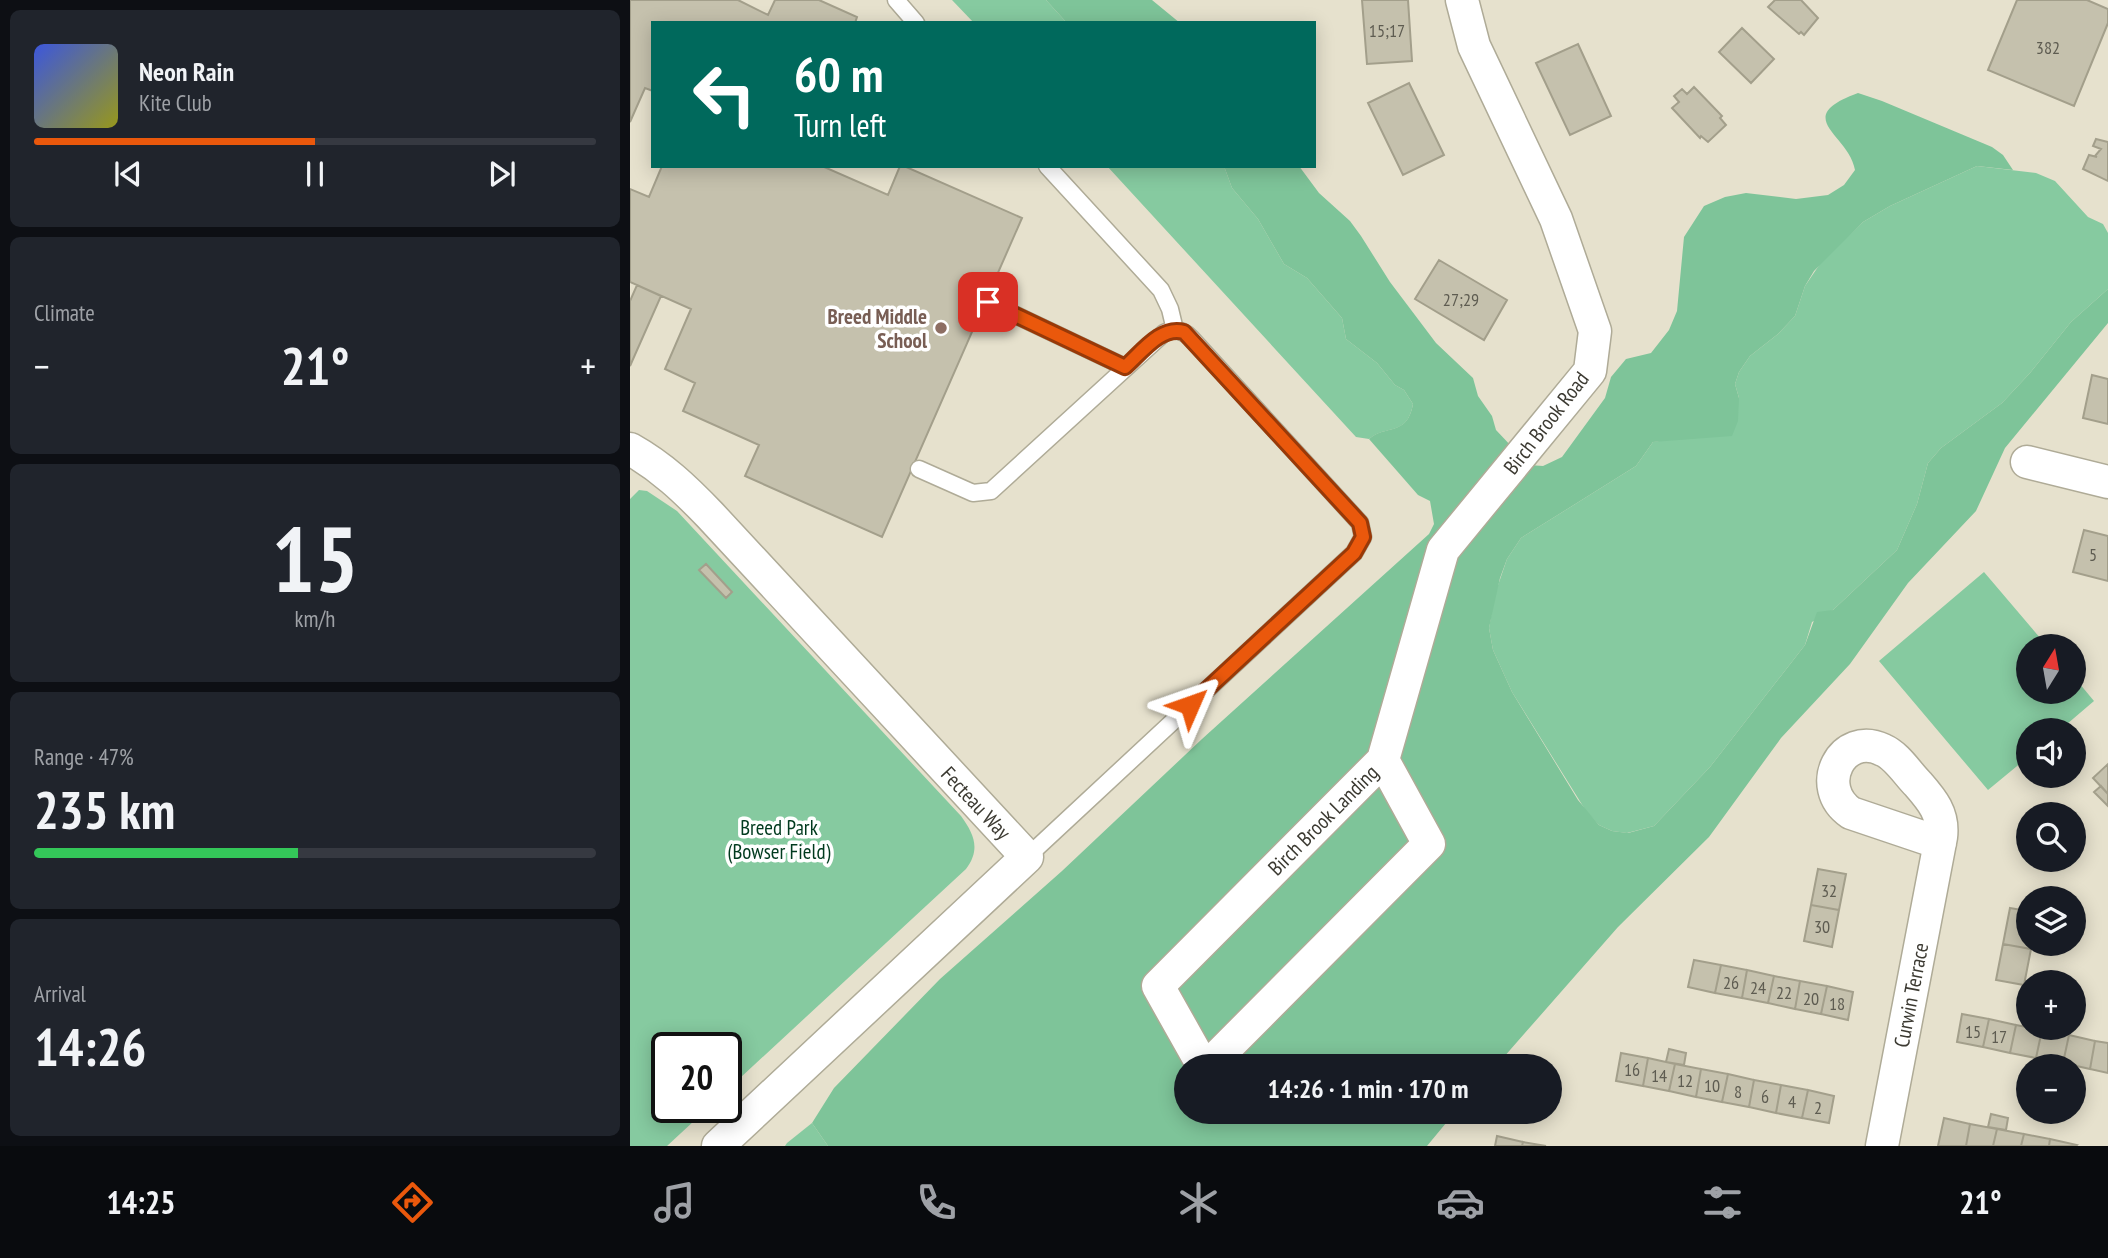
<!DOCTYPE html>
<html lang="en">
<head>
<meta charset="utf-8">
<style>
  :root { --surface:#171b24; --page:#20242c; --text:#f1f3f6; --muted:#9ea1a6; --line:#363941; --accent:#ea580c }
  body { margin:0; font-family:"PT Sans Narrow",sans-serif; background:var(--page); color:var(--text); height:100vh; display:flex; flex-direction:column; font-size:26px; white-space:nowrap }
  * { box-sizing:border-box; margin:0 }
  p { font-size:23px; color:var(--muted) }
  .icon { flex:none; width:38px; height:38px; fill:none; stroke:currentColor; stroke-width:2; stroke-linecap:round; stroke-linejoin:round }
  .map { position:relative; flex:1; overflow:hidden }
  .details { display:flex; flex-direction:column; gap:10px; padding:10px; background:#0d0f14; width:630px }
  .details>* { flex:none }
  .top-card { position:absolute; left:21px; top:21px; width:665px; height:147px; border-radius:0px; box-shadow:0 4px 18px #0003; background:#00695c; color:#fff; overflow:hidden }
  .needle { width:46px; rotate:11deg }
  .fabs { position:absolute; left:1386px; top:634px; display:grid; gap:14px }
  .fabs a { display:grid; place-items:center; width:70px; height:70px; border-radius:50%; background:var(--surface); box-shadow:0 4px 18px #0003; font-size:35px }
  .speed { position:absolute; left:21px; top:1032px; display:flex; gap:14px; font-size:35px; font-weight:700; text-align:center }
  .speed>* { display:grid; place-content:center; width:91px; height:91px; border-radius:50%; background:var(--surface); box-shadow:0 4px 18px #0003; line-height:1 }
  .speed .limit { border:4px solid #111; border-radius:10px; background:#fff; color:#111 }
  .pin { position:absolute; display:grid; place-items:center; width:60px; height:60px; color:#fff; margin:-30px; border-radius:14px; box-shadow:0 4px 10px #0006 }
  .me { position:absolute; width:77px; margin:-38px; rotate:47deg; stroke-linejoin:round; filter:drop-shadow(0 0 5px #0008) }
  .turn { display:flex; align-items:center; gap:24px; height:147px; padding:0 28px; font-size:32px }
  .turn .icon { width:91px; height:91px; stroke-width:2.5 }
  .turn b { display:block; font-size:49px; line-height:60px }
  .big { font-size:52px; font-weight:600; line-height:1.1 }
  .details .widget { flex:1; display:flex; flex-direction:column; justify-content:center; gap:10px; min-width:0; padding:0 24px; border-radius:10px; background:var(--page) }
  .details .dial { align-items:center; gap:0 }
  .dial b { font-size:91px; line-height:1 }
  .song { display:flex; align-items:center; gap:21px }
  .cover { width:84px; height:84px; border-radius:10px; background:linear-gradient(135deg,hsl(230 70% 55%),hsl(60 70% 35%)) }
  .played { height:7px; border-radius:4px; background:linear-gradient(90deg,var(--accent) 50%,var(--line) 50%) }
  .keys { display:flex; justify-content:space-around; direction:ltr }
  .heat { display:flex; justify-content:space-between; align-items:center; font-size:38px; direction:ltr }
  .charge { height:10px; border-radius:5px; background:linear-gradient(90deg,#34c759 47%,var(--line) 0) }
  .trip { position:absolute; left:544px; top:1054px; width:388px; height:70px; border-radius:35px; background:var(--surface); box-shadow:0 4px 18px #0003; font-weight:600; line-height:70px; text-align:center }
  .dock { display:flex; height:112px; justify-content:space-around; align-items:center; background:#090b0e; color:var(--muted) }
  .dock .icon { width:49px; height:49px }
  .dock .active { color:var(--accent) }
  .dock b { font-size:32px; color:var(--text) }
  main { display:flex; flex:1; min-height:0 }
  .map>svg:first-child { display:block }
  .green { fill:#86caa0 }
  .forest { fill:#7ec499 }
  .building { fill:#c5c1ad; stroke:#a39f8b; stroke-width:2 }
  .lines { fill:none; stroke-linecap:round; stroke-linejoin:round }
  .service-casing { stroke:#afab97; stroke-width:19 }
  .minor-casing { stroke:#afab97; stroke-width:35 }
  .service { stroke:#fff; stroke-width:16 }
  .minor { stroke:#fff; stroke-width:32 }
  .route-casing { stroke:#983908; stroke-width:18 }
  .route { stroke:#ea580c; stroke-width:12 }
  .education-dot { fill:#8d6e63; stroke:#fff; stroke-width:2.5 }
  .labels { text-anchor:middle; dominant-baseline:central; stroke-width:7; stroke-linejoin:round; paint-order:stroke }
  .number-label { font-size:18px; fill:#5e5c51 }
  .education-label { font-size:21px; font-weight:bold; fill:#785e54; stroke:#fff; text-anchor:end }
  .street-label { font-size:21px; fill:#3c3a32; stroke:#fff }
  .park-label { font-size:21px; fill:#003a1e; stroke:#fff }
</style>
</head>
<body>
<main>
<section class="details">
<div class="widget">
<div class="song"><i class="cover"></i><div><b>Neon Rain</b><p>Kite Club</p></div></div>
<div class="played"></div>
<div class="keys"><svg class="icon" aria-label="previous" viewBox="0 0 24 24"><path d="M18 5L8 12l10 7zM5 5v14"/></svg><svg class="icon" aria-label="pause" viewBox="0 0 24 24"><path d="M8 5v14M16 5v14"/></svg><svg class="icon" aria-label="next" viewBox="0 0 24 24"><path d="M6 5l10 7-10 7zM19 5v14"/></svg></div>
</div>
<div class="widget"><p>Climate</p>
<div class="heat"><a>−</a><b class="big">21°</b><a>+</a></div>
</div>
<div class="widget dial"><b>15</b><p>km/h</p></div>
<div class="widget"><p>Range · 47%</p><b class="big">235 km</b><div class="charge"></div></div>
<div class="widget"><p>Arrival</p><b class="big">14:26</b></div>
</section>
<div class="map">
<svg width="1478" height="1146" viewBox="0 0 1478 1146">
  <rect width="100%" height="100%" fill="#e6e1cd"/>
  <!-- green -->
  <path class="green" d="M 322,0 L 416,0 L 437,23 L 344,23 Z
    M 477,166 L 594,166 L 602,188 L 628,219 L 654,264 L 677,278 L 712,318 L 716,339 L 747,363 L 765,385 L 774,390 L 783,404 C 777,437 757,424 739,439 L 726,437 Z
    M 1347,166 L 1406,173 L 1425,181 L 1458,217 L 1473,224 L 1478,233 L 1478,289 L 1441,322 L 1400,373 L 1372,403 L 1311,448 L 1298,463 L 1287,504 L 1267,550 L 1203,610 L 1182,622 L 1175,645 L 1080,767 L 1024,826 L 997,833 L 982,831 L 969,825 L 956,811 L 882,692 L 863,650 L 859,628 L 865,594 L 877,559 L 891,538 L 1006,466 L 1023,442 L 1048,438 L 1109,398 L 1105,384 L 1109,372 L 1120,356 L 1148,334 L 1165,316 L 1175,286 L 1192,261 L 1233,222 L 1260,206 Z
    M 9,490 L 17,491 L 47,511 L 331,816 C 344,834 351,849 336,869 L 96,1091 L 96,1048 L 37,1048 L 37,1108 L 78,1108 L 37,1146 L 0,1146 L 0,499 Z
    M 1354,572 L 1417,646 L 1398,646 L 1398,691 L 1444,691 L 1444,677 L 1464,701 L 1430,730 L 1398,730 L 1398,757 L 1358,790 L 1249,661 Z
    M 182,1123 L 198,1146 L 155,1146 L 157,1143 Z"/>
  <!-- forest -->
  <path class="forest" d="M 416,0 L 522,0 L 550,23 L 437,23 Z
    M 1228,93 L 1252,101 L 1362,147 L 1373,155 L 1383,170 L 1347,166 L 1260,206 L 1233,222 L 1184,271 L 1175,286 L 1165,316 L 1148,334 L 1120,356 L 1109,372 L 1105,384 L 1109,398 L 1108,421 L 1102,436 L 1023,442 L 1006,466 L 891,538 L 877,559 L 870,578 L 859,628 L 863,650 L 882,692 L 948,800 L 969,825 L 982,831 L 998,833 L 1024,826 L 1080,767 L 1175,645 L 1187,612 L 1203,610 L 1267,550 L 1287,504 L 1298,463 L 1311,448 L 1372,403 L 1400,373 L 1441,322 L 1478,289 L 1478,323 L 1375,448 L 1346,511 L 1278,583 L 1220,664 L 1151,738 L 1079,837 L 988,927 L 866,1066 L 556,1066 L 556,1111 L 826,1111 L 797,1146 L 198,1146 L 182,1123 L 204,1088 L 310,979 L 432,871 L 572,739 L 799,534 L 804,524 L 800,501 L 788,495 L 739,439 C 756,424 777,437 783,404 L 774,390 L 765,385 L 747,363 L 716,339 L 712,318 L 677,278 L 654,264 L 628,219 L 602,188 L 594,166 L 669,166 L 689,193 L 720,221 L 731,236 L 760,282 L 806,343 L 843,378 L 848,396 L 862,416 L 866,430 L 899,465 L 913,466 L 932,457 L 975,398 L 981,377 L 996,359 L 1021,353 L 1039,330 L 1047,311 L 1054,237 L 1074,206 L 1095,197 L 1116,193 L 1166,199 L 1198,195 L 1214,185 L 1225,170 C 1219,134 1160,118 1228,93 Z"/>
  <!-- building -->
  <path class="building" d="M 0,0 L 108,0 L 138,15 L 145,0 L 189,0 L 227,17 L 225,23 L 23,23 L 23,91 L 15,88 L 0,122 Z
    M 732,0 L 778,0 L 782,61 L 737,64 Z
    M 1145,0 L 1171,0 L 1188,18 L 1174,35 L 1171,32 L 1169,34 L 1138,7 Z
    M 1387,0 L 1457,0 L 1478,9 L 1478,23 L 1444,106 L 1358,70 Z
    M 1112,28 L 1144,59 L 1121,83 L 1089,52 Z
    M 948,44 L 981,116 L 940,135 L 906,63 Z
    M 779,83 L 814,155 L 773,175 L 738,103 Z
    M 1064,87 L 1092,116 L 1090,118 L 1096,125 L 1078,142 L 1071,136 L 1070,138 L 1042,108 L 1049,102 L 1044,96 L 1052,89 L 1057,94 Z
    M 1466,139 L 1478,142 L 1478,181 L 1453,169 L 1459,155 L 1467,157 L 1465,156 L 1471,149 L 1463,146 Z
    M 32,166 L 192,166 L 258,195 L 270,166 L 274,166 L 392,218 L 252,537 L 115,476 L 129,445 L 53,411 L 65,383 L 35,369 L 61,309 L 0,282 L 0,189 L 19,197 Z
    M 809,260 L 877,300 L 854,340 L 785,299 Z
    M 7,285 L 31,296 L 0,366 L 0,301 Z
    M 1462,375 L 1478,379 L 1478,424 L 1453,418 Z
    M 1454,530 L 1478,536 L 1478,581 L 1443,572 Z
    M 76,564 L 102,592 L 96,598 L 69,570 Z
    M 1478,764 L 1478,794 L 1463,778 Z
    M 1471,786 L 1478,794 L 1478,806 L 1464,792 Z
    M 1188,869 L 1216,874 L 1209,910 L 1181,905 Z
    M 1181,905 L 1209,910 L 1202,947 L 1174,941 Z
    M 1380,908 L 1398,911 L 1398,943 L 1403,943 L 1401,949 L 1373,944 Z
    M 1373,944 L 1401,949 L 1394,985 L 1366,980 Z
    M 1064,960 L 1091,965 L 1085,993 L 1058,987 Z
    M 1091,965 L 1117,970 L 1112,998 L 1085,993 Z
    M 1117,970 L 1144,976 L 1138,1003 L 1112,998 Z
    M 1144,976 L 1170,981 L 1165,1009 L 1138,1003 Z
    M 1170,981 L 1197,986 L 1191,1014 L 1165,1009 Z
    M 1197,986 L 1223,992 L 1218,1020 L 1191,1014 Z
    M 1332,1014 L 1359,1019 L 1353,1047 L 1327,1042 Z
    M 1359,1019 L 1386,1025 L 1380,1053 L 1353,1047 Z
    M 1386,1025 L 1412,1030 L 1406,1058 L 1380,1053 Z
    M 1412,1030 L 1439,1035 L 1433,1063 L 1406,1058 Z
    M 1439,1035 L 1465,1041 L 1460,1069 L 1433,1063 Z
    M 1465,1041 L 1478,1043 L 1478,1073 L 1460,1069 Z
    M 1039,1049 L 1056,1053 L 1054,1065 L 1036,1062 Z
    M 991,1053 L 1018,1058 L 1013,1086 L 986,1081 Z
    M 1018,1058 L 1045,1064 L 1039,1091 L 1013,1086 Z
    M 1045,1064 L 1071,1069 L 1066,1097 L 1039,1091 Z
    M 1071,1069 L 1098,1074 L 1092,1102 L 1066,1097 Z
    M 1098,1074 L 1124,1080 L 1119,1107 L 1092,1102 Z
    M 1124,1080 L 1151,1085 L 1146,1113 L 1119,1107 Z
    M 1151,1085 L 1178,1090 L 1172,1118 L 1146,1113 Z
    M 1178,1090 L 1204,1096 L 1199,1123 L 1172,1118 Z
    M 1361,1114 L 1378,1118 L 1376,1130 L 1358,1127 Z
    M 1314,1118 L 1340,1124 L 1336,1146 L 1308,1146 Z
    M 1340,1124 L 1367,1129 L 1363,1146 L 1336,1146 Z
    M 1367,1129 L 1394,1134 L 1391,1146 L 1363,1146 Z
    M 1394,1134 L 1420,1139 L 1419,1146 L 1391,1146 Z
    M 867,1136 L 893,1142 L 892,1146 L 865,1146 Z
    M 1420,1139 L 1447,1145 L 1446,1146 L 1419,1146 Z
    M 893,1142 L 916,1146 L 892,1146 Z"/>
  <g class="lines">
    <!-- service casing -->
    <g class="service-casing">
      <path id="service" d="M 266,0 L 286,23
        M 417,166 L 531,290 L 540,309 L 545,330
        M 358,302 L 495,367
        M 289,469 L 343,493 L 361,491 L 534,333 C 544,328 553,330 561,338 L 730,523 L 733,537 L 724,553 L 397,857"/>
    </g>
    <!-- minor casing -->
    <g class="minor-casing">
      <path id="minor" d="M 0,449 C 32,467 55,489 80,515 L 397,857 L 88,1146
        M 1397,462 L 1478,482
        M 573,1066 L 528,986 L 753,760 L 813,550 L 960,371 L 965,331 L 926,219 L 844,46 L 832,0
        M 578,1066 L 799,844 L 753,760
        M 1252,1146 L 1311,837 C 1314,814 1302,800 1288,784 C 1277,773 1267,756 1253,750 C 1212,730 1183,787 1221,813 L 1310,843"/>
    </g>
    <!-- service -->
    <use href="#service" class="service"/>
    <!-- minor -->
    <use href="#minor" class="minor"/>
  </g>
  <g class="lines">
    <!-- route casing -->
    <g class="route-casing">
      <path id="route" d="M 358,302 L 495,367 C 511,353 531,325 554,332 L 730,523 L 733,537 L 724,553 L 560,705"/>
    </g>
    <!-- route -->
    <use href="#route" class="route"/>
  </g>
  <!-- markers -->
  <circle class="education-dot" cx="311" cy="328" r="7"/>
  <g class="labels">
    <!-- number labels -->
    <g class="number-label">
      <text x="757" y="30">15;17</text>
      <text x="1418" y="47">382</text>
      <text x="831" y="299">27;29</text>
      <text x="1463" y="554">5</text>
      <text x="1199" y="890">32</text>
      <text x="1192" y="926">30</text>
      <text x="1101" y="982">26</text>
      <text x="1128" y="987">24</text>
      <text x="1154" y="992">22</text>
      <text x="1181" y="998">20</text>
      <text x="1207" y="1003">18</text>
      <text x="1343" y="1031">15</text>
      <text x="1369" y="1036">17</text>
      <text x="1002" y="1069">16</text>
      <text x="1029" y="1075">14</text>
      <text x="1055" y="1080">12</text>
      <text x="1082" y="1085">10</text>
      <text x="1108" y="1091">8</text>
      <text x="1135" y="1096">6</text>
      <text x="1162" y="1101">4</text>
      <text x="1188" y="1107">2</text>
    </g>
    <!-- education labels -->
    <g class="education-label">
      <text x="297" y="316">Breed Middle<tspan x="297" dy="24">School</tspan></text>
    </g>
    <!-- street labels -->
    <g class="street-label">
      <text transform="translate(916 423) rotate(-52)">Birch Brook Road</text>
      <text transform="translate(346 803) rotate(47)">Fecteau Way</text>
      <text transform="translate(693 820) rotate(-45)">Birch Brook Landing</text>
      <text transform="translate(1281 995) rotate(-79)">Curwin Terrace</text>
    </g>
    <!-- park labels -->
    <g class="park-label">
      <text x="149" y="827">Breed Park<tspan x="149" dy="24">(Bowser Field)</tspan></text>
    </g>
  </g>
</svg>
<div class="fabs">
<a><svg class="needle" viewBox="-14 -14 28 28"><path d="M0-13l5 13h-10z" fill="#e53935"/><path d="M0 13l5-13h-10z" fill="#9ea1a6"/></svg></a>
<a><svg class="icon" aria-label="sound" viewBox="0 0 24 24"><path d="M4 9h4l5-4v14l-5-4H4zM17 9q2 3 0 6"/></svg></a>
<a><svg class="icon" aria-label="search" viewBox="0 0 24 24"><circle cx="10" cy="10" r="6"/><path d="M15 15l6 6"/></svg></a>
<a><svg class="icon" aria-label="layers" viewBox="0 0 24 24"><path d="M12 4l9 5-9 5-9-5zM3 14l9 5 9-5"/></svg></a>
<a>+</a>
<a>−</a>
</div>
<div class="speed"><div class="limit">20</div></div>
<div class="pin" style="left:358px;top:302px;background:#d93025"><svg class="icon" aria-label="arrive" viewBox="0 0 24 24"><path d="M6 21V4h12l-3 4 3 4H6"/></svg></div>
<svg class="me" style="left:560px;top:705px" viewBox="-20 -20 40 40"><path d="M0-17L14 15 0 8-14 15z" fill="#ea580c" stroke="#fff" stroke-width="4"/></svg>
<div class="trip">14:26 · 1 min · 170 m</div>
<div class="top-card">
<div class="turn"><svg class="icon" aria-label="left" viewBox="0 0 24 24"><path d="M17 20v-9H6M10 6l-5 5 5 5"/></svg><div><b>60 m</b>Turn left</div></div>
</div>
</div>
</main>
<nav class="dock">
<b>14:25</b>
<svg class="icon active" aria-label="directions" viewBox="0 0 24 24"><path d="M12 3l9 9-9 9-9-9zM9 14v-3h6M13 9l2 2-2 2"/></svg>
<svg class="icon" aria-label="music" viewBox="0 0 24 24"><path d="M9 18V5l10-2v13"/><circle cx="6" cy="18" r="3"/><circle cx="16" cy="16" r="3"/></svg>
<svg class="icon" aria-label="phone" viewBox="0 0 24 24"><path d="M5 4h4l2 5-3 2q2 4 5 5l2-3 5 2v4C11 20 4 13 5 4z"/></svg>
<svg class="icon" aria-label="climate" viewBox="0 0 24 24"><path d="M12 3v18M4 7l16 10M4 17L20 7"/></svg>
<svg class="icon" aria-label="car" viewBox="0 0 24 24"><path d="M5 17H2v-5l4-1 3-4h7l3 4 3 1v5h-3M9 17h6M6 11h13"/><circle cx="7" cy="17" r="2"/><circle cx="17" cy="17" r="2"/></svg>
<svg class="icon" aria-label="filters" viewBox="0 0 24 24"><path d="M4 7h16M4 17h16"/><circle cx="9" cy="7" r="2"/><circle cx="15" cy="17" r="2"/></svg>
<b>21°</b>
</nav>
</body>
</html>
